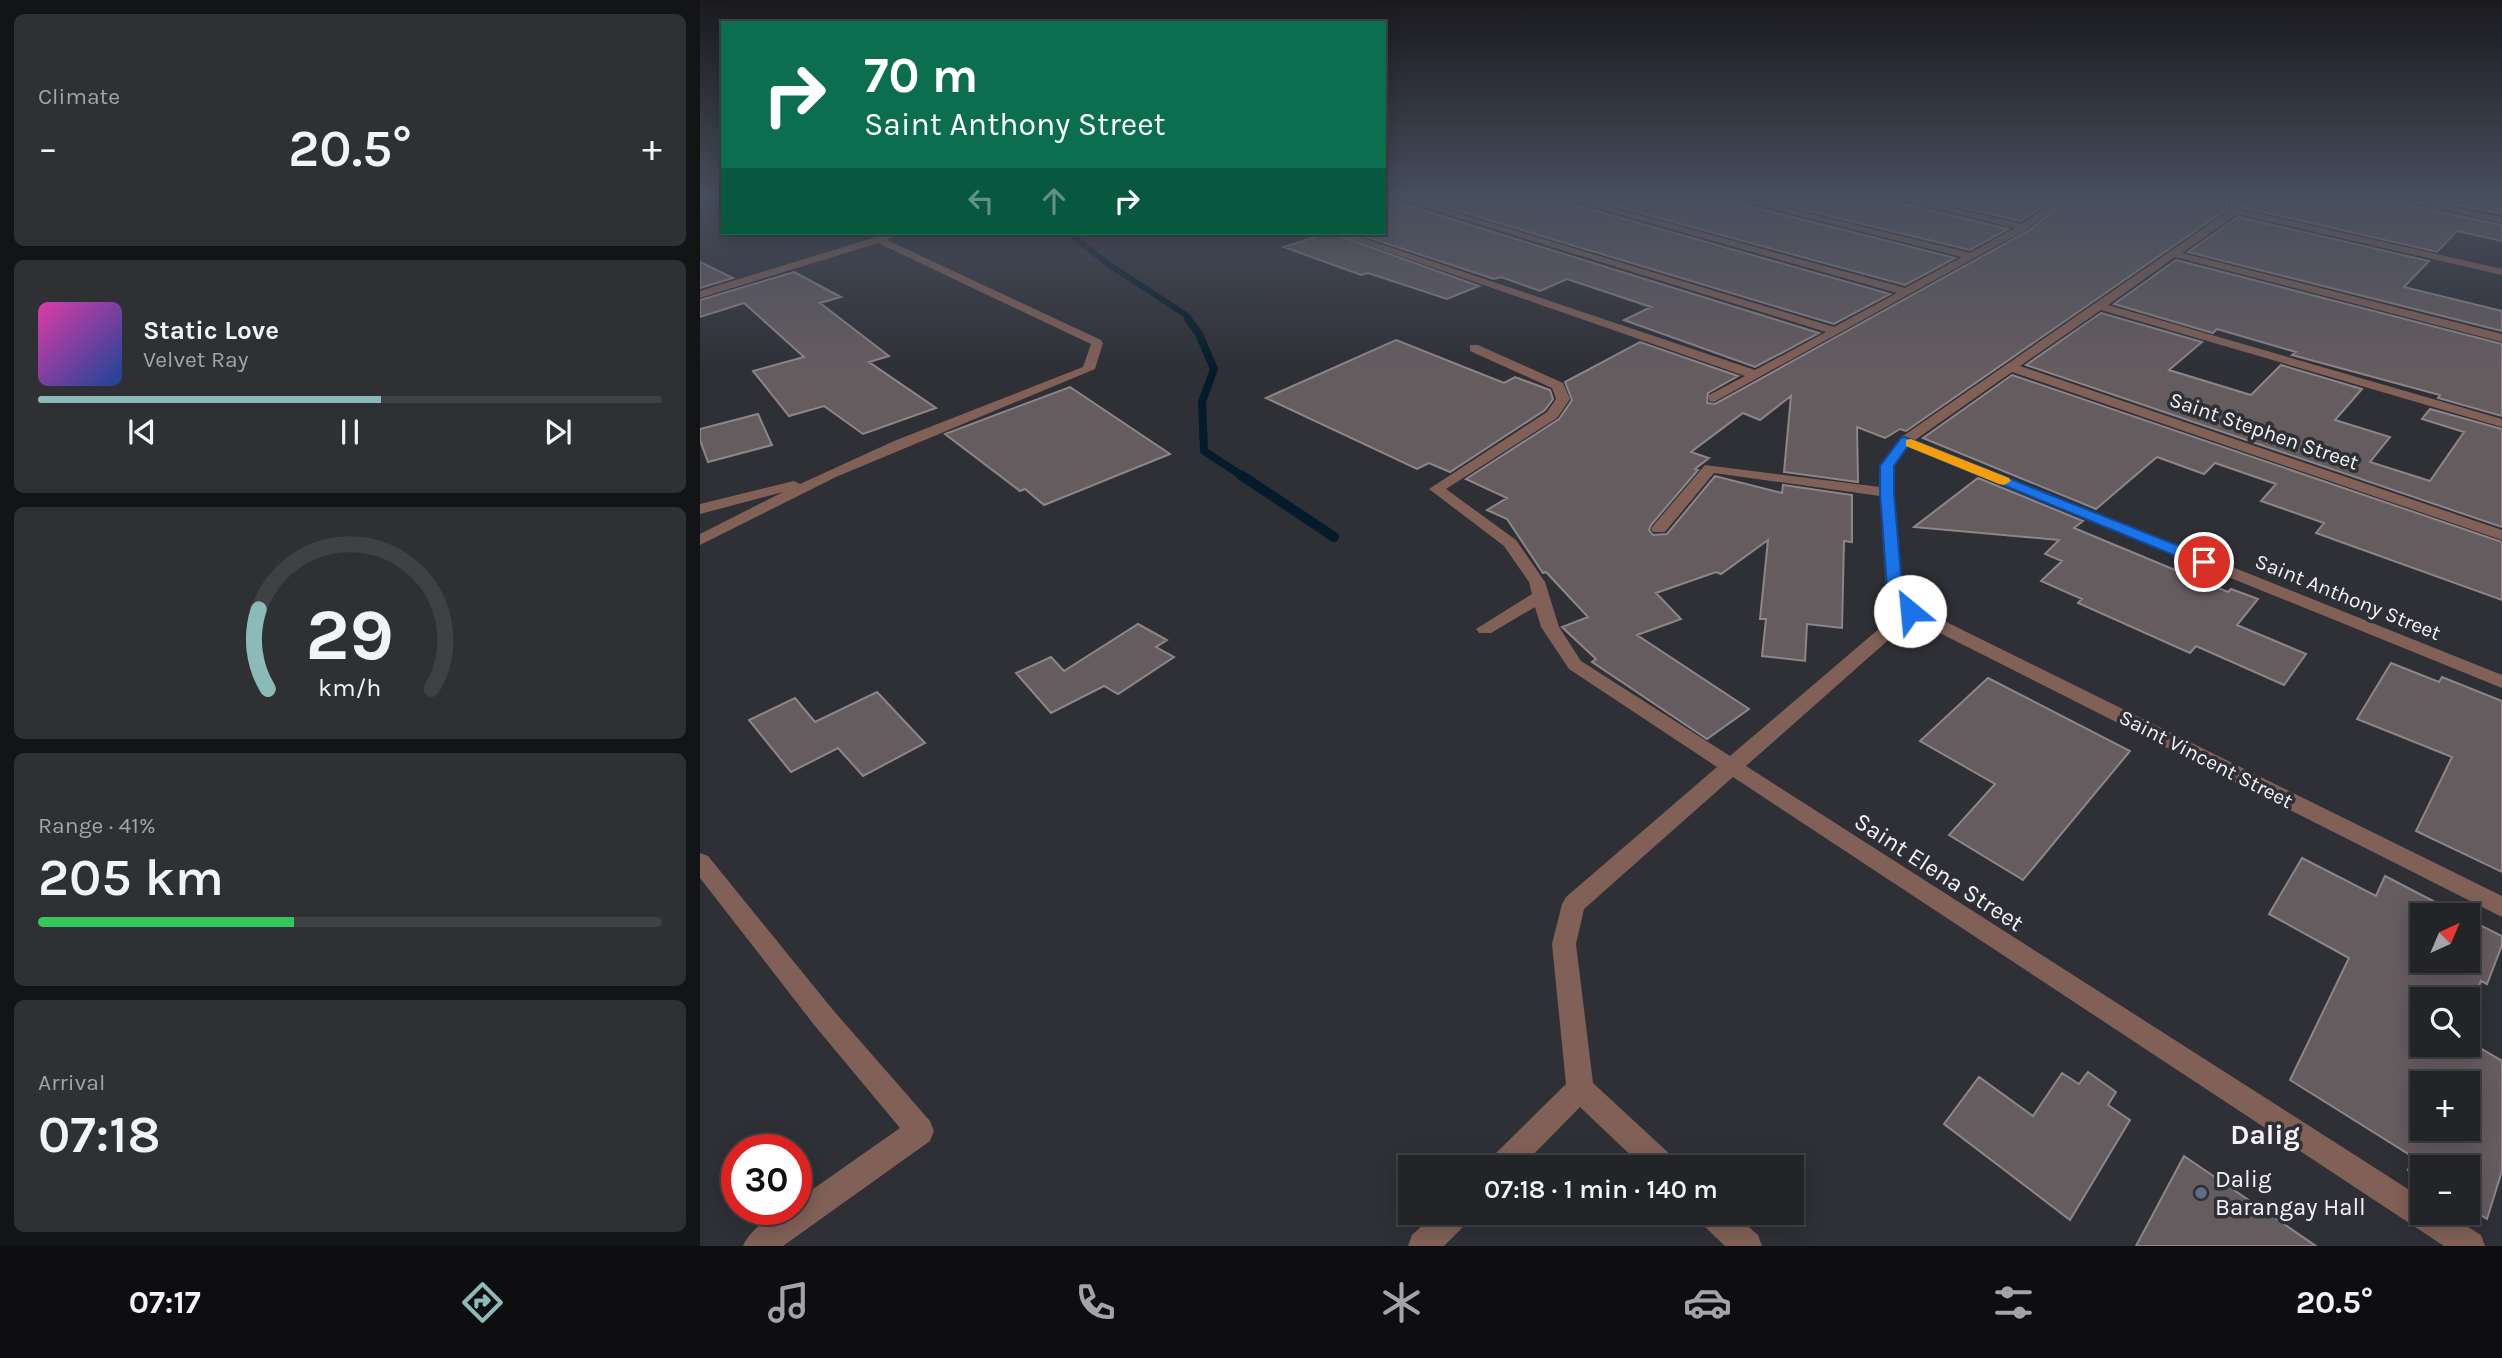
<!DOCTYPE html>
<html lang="en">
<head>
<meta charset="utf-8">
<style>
  :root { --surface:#232428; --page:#2f3034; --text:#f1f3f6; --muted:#a3a4a8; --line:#404145; --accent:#8bbbb9 }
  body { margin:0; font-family:Karla,sans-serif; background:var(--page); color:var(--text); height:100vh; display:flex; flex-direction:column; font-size:26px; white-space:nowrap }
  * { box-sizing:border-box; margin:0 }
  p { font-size:23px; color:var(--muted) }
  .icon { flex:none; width:38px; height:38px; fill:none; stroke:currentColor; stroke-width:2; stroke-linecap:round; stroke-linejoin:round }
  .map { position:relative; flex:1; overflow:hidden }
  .drawer { display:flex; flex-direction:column; gap:14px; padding:14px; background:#131416; width:700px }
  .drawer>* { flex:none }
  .banner { position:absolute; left:21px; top:21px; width:665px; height:214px; border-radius:0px; box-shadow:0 4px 18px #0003,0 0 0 2px var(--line); background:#0b6e4f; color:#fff; overflow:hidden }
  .needle { width:46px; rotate:44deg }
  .fabs { position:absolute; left:1710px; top:903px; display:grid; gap:14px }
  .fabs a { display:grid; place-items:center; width:70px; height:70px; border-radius:0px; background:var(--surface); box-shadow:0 4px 18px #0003,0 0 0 2px var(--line); font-size:35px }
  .speed { position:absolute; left:21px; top:1134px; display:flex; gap:14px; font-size:35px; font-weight:700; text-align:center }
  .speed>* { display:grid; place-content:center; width:91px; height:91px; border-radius:50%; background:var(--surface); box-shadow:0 4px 18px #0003,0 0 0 2px var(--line); line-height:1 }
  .speed .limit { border:10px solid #d22; background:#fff; color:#111 }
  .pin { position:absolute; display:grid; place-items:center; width:60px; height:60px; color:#fff; margin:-30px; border:4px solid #fff; border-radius:50%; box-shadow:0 2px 7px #0007 }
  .me { position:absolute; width:77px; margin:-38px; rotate:332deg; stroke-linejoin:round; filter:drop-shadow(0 0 5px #0008) }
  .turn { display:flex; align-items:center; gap:24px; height:147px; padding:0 28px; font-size:32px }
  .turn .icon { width:91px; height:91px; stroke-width:2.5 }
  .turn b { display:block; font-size:49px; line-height:60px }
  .lanes { display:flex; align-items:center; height:66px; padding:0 28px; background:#0003; justify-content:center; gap:35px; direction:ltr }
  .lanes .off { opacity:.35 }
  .big { font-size:52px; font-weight:600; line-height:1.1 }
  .drawer .card { flex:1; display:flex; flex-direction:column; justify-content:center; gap:10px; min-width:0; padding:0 24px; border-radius:10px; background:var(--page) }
  .drawer .dial { align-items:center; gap:0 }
  .dial svg { height:182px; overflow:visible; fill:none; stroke:var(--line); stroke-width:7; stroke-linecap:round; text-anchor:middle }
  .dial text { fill:var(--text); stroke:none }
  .song { display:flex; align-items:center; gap:21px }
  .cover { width:84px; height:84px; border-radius:10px; background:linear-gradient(135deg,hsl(320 70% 55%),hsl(220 70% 35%)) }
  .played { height:7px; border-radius:4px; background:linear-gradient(90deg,var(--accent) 55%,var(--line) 55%) }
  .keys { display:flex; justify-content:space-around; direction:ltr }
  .heat { display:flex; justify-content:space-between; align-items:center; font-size:38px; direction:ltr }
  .charge { height:10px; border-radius:5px; background:linear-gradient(90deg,#34c759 41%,var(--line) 0) }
  .trip { position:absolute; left:698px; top:1155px; width:406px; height:70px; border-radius:0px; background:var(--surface); box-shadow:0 4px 18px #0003,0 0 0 2px var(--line); font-weight:600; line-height:70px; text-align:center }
  .tab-bar { display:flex; height:112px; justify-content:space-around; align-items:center; background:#0e0e10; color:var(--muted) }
  .tab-bar .icon { width:49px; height:49px }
  .tab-bar .current { color:var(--accent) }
  .tab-bar b { font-size:32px; color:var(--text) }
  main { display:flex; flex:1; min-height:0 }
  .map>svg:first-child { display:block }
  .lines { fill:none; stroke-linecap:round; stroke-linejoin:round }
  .stream-far2 { stroke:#041b29; stroke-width:6 }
  .stream-far1 { stroke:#041b29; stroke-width:8 }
  .stream { stroke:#041b29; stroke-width:10 }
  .building { fill:#655c60; stroke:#8e8589; stroke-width:2; fill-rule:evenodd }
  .street { fill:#816057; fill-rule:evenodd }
  .route { fill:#1a73e8; stroke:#114b97; stroke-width:2 }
  .slow { fill:#f59e0b }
  .service-dot { fill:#5c6f8a; stroke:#2f3036; stroke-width:2.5 }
  .labels { text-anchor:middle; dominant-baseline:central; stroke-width:7; stroke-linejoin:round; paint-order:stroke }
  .street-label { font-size:21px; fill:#f2f2f7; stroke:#2f3036 }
  .near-street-label { font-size:24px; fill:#f2f2f7; stroke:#2f3036 }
  .near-poi-label { font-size:24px; fill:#f2f2f7; stroke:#2f3036; text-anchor:start }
  .near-quarter-label { font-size:28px; font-weight:bold; fill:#f2f2f7; stroke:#2f3036 }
</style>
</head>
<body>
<main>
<section class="drawer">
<div class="card"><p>Climate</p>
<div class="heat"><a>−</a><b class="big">20.5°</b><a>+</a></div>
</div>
<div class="card">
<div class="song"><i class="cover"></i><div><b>Static Love</b><p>Velvet Ray</p></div></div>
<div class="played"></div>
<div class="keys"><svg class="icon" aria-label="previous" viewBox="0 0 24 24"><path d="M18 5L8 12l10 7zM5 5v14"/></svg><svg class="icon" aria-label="pause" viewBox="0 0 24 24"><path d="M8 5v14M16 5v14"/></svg><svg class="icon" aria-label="next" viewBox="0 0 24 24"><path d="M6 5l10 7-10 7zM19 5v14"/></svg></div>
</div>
<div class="card dial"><svg viewBox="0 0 100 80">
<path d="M14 69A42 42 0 1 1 86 69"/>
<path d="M14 69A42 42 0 0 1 10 34" stroke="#8bbbb9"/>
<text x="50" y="56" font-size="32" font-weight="700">29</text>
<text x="50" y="72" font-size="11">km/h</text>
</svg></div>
<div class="card"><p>Range · 41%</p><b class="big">205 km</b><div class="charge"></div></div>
<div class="card"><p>Arrival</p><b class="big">07:18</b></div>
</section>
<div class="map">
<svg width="1802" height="1246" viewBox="0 0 1802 1246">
  <rect width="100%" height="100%" fill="#2f3036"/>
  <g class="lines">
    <!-- stream-far2 -->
    <path class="stream-far2" d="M 369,233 L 408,264 L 486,315 L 490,320"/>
    <!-- stream-far1 -->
    <path class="stream-far1" d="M 488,319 L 499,334 L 514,369 L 502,402 L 504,451 L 544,477"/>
    <!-- stream -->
    <path class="stream" d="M 541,475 L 634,537"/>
  </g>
  <!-- building -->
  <path class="building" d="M 684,196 L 687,199 L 1119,333 L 1055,367 L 924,320 L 951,307 L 867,279 L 840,291 L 801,277 L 794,279 L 655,233 L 684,233 Z
    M 709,196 L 852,196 L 854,199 L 1190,294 L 1134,324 Z
    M 878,196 L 1019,196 L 1021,199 L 1255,258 L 1205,285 Z
    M 1046,196 L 1182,196 L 1184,199 L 1308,229 L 1270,250 Z
    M 1210,196 L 1357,196 L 1321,221 Z
    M 1373,196 L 1527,196 L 1527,209 L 1206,431 L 1200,429 L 1185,438 L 1157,427 L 1158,482 L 1084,472 L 1091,396 L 1060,420 L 1043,413 L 991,452 L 1009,458 L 995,469 L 998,470 L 951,525 L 949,530 L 953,535 L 967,534 L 1015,476 L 1082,493 L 1083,485 L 1152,495 L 1152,542 L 1144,541 L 1142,628 L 1107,624 L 1105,661 L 1062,656 L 1066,619 L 1060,619 L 1068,540 L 1021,574 L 1016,572 L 956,593 L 981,619 L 937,635 L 1049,709 L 1007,739 L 892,662 L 896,659 L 862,627 L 888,617 L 846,572 L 843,573 L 807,519 L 787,510 L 807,498 L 766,479 L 859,419 L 872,400 L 865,382 L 940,342 L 1038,376 L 1008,393 L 1007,403 L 1015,404 L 1328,231 Z
    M 1540,196 L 1677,196 L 1679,199 L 1802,225 L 1802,241 L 1757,231 L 1737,252 L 1541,207 Z
    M 1708,196 L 1802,196 L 1802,214 Z
    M 1538,217 L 1729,261 L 1704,287 L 1802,311 L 1802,331 L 1488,252 Z
    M 627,233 L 631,233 L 779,286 L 747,299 L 668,273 L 661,275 L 584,247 Z
    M 1476,260 L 1802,344 L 1802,416 L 1738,398 L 1740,395 L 1592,355 L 1596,352 L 1517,329 L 1513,333 L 1414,304 Z
    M 0,262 L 33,278 L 0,288 Z
    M 94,272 L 141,297 L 120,303 L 189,356 L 169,362 L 236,408 L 163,434 L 124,406 L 89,416 L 53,371 L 104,357 L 44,303 L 0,317 L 0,300 Z
    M 1401,313 L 1502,342 L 1469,370 L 1551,395 L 1581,365 L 1662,389 L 1635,420 L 1690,437 L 1670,462 L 1730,481 L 1764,432 L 1722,419 L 1730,409 L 1802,429 L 1802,527 L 1326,365 Z
    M 696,340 L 804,383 L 815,377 L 850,390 L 853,399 L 845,410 L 750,472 L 729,463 L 717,469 L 566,398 Z
    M 1312,375 L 1802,542 L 1802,600 L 1616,533 L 1624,523 L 1561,501 L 1576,484 L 1515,463 L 1504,474 L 1457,457 L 1396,509 L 1223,438 Z
    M 370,387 L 470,454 L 344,505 L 325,489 L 320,491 L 245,434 Z
    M 58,414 L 72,445 L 8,462 L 0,440 L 0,429 Z
    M 1278,478 L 1383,521 L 1374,528 L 1528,592 L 1531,589 L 1558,599 L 1537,625 L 1606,654 L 1584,685 L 1496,646 L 1490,653 L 1378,603 L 1382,599 L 1341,581 L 1362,561 L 1345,554 L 1359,540 L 1214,527 Z
    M 438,624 L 467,640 L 456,647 L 474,657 L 418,694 L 404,686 L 351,713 L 316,673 L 351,657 L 364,671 Z
    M 1691,663 L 1739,682 L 1742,677 L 1802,701 L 1802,872 L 1716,831 L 1752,757 L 1657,719 Z
    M 1288,678 L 1430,751 L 1323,880 L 1249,835 L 1295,784 L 1220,741 Z
    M 177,692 L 225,743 L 163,776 L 138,748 L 91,772 L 49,720 L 95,698 L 115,722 Z
    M 1602,858 L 1676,896 L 1685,876 L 1760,915 L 1722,915 L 1722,961 L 1768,961 L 1768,919 L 1802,936 L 1802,945 L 1787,984 L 1781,981 L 1768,1016 L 1768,999 L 1722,999 L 1722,1045 L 1768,1045 L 1768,1041 L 1802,1061 L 1802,1171 L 1787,1219 L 1768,1207 L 1768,1167 L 1722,1167 L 1722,1179 L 1708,1170 L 1713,1157 L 1590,1080 L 1649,958 L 1569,914 ZM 1722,1083 L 1768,1083 L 1768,1129 L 1722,1129 Z
    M 1388,1072 L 1416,1092 L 1408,1105 L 1430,1120 L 1370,1220 L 1244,1124 L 1279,1077 L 1333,1116 L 1362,1073 L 1379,1084 Z
    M 1484,1156 L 1616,1246 L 1436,1246 Z"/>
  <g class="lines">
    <!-- street -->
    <path class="street" d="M 688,196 L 701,196 L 1134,327 L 1197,293 L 855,196 L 869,196 L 1205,288 L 1262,257 L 1022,196 L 1037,196 L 1270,253 L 1315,228 L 1185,196 L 1200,196 L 1322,224 L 1361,196 L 1371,196 L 1327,229 L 1014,402 L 1009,401 L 1009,395 L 1045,376 L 634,233 L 648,233 L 1055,370 L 1126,332 Z
      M 1529,196 L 1537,196 L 1539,209 L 1802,269 L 1802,275 L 1537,214 L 1482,253 L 1802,334 L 1802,342 L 1475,257 L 1408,305 L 1802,419 L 1802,427 L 1401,310 L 1320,366 L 1802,530 L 1802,540 L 1312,372 L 1215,440 L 1802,675 L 1802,688 L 1208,447 L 1194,466 L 1194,493 L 1202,587 L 1216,607 L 1802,896 L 1802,917 L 1212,619 L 1046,766 L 1722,1198 L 1722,1213 L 1745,1213 L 1781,1235 L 1785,1246 L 1744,1246 L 1033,777 L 884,909 L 876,944 L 893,1083 L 973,1157 L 977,1167 L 943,1167 L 880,1107 L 821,1167 L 788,1167 L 792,1157 L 866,1084 L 852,944 L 862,904 L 866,897 L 1017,767 L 869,669 L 841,627 L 835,607 L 791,633 L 779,633 L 776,629 L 832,594 L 829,582 L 804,546 L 729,489 L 847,412 L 856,399 L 852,388 L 770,351 L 770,345 L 778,345 L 863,383 L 870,399 L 857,418 L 746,489 L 816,540 L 845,582 L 859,627 L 881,661 L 1030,756 L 1201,610 L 1186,587 L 1180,496 L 1014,473 L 965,532 L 953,532 L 951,529 L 953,526 L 1005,465 L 1180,487 L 1180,466 L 1200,438 L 1530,210 Z
      M 1680,196 L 1697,196 L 1802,217 L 1802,223 Z
      M 189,233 L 203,233 L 187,240 L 401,340 L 403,343 L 395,369 L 136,477 L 0,545 L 0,534 L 83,492 L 0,514 L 0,504 L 94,481 L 100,484 L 194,441 L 383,367 L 391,344 L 178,243 L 0,298 L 0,291 Z
      M 0,853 L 8,856 L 133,1010 L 230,1121 L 234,1131 L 230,1141 L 83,1246 L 43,1246 C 50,1229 77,1209 96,1209 L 96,1201 L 200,1128 L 115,1026 L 0,878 Z
      M 736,1213 L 772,1213 L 767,1223 L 744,1246 L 708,1246 L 712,1235 Z
      M 996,1213 L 1032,1213 L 1058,1235 L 1062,1246 L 1025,1246 L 1001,1223 Z"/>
  </g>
  <!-- sky -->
  <linearGradient id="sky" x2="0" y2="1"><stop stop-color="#1a1a1e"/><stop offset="0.53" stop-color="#474e5d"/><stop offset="1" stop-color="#474e5d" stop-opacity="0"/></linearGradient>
  <rect width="1802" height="370" fill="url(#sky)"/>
  <!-- route -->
  <path class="route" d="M 1205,437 L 1509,558 L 1511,562 L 1509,565 L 1498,565 L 1208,446 L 1194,466 L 1194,493 L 1202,587 L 1218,611 L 1210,616 L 1205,615 L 1187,587 L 1180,493 L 1180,466 L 1201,438 Z"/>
  <!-- slow -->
  <path class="slow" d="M 1211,439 L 1309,478 L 1311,481 L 1304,485 L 1299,484 L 1206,446 L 1206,440 Z"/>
  <!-- markers -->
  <circle class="service-dot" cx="1501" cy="1193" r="7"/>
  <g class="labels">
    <!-- street labels -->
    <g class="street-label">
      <text transform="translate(1564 431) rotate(19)">Saint Stephen Street</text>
      <text transform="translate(1648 597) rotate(22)">Saint Anthony Street</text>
      <text transform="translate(1506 759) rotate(27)">Saint Vincent Street</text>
    </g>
    <!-- near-street labels -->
    <g class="near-street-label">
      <text transform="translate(1239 872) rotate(33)">Saint Elena Street</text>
    </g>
    <!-- near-poi labels -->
    <g class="near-poi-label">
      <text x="1515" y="1179">Dalig<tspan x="1515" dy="28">Barangay Hall</tspan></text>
    </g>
    <!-- near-quarter labels -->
    <g class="near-quarter-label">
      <text x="1565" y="1134">Dalig</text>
    </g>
  </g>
</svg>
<div class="fabs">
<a><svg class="needle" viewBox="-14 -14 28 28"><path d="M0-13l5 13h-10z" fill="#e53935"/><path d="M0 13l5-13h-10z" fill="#a3a4a8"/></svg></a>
<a><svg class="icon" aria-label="search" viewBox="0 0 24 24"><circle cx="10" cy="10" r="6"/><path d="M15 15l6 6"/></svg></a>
<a>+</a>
<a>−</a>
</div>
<div class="speed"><div class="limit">30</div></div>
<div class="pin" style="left:1504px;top:562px;background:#d93025"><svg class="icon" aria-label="arrive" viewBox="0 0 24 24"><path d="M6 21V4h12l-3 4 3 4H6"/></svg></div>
<svg class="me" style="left:1210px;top:611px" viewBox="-20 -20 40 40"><circle r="19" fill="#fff"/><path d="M0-13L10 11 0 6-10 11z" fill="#1a73e8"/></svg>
<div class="trip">07:18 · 1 min · 140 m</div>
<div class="banner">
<div class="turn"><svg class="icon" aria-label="right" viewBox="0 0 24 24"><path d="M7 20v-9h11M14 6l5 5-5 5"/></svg><div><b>70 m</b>Saint Anthony Street</div></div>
<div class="lanes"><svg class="icon off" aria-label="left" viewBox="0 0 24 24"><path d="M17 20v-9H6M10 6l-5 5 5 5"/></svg><svg class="icon off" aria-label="ahead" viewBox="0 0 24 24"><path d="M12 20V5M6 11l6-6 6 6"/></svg><svg class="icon" aria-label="right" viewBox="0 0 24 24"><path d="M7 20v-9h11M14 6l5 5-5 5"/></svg></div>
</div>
</div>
</main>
<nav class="tab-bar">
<b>07:17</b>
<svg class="icon current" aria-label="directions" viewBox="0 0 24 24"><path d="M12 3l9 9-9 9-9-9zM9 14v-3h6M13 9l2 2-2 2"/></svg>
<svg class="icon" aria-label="music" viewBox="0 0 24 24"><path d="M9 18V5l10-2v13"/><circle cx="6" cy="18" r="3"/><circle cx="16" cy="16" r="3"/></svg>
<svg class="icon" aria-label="phone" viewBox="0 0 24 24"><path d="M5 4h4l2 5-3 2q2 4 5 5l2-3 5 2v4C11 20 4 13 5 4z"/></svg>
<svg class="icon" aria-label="climate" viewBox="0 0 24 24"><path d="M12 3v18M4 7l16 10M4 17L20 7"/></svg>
<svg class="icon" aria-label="car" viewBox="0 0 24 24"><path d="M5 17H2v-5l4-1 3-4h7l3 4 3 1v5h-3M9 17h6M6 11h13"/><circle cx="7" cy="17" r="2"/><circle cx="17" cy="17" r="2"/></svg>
<svg class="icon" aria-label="filters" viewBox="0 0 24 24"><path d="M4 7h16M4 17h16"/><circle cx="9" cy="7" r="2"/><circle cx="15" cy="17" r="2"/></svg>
<b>20.5°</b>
</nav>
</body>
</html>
